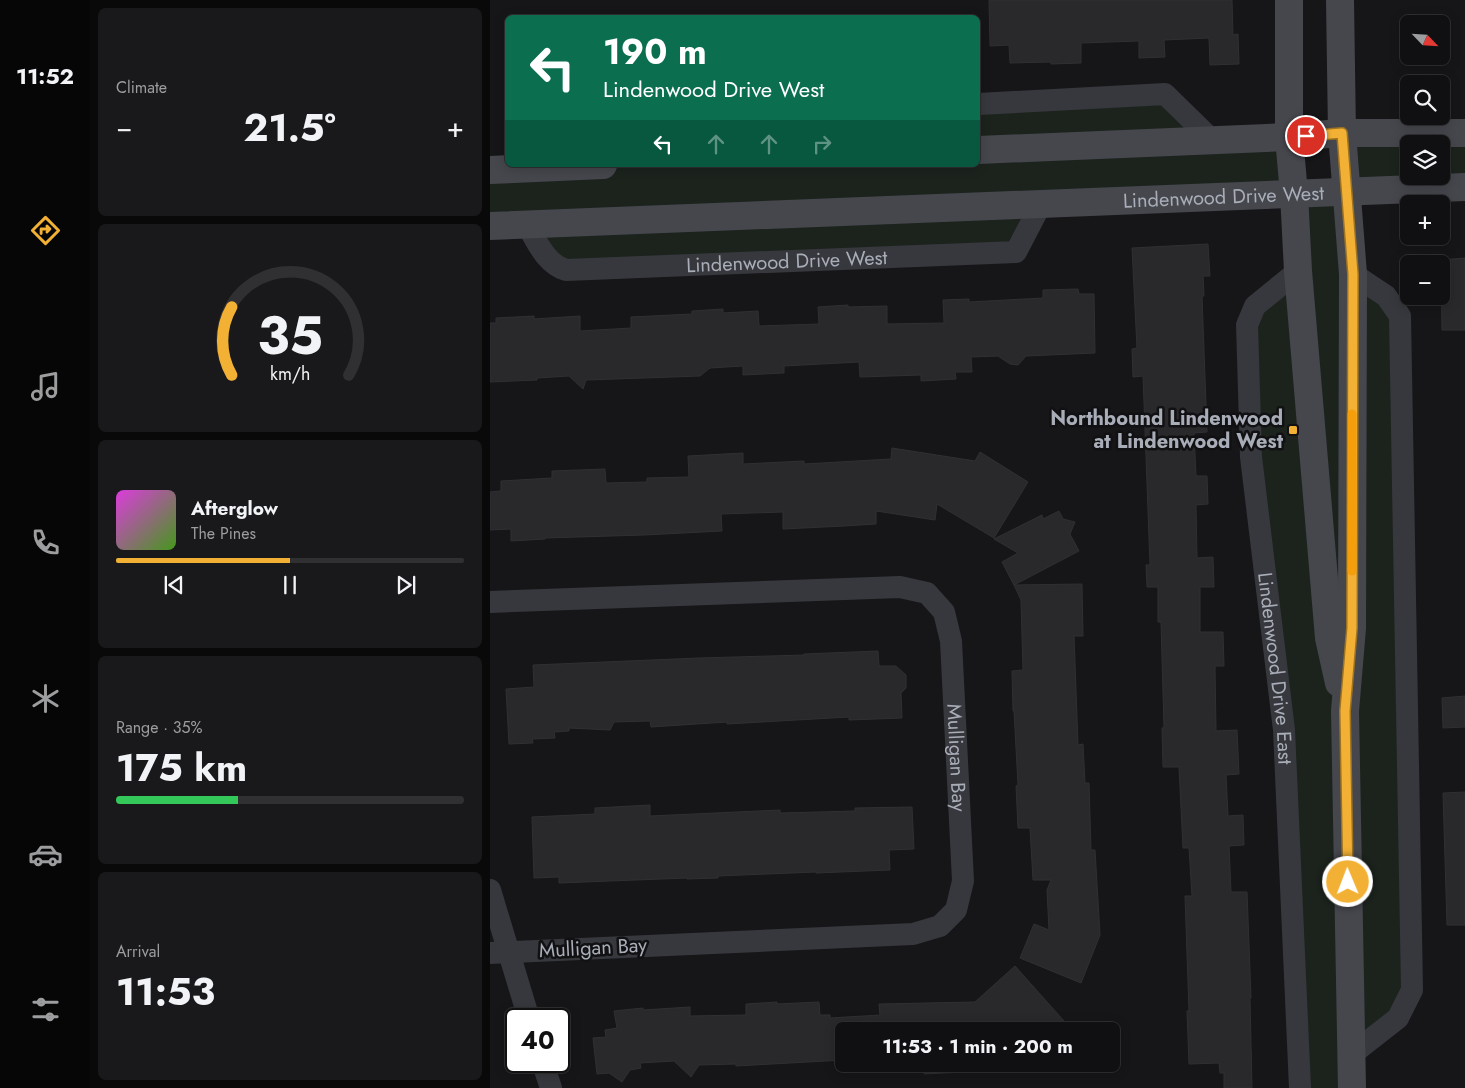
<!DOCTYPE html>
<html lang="en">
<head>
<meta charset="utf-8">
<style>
  :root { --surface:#101012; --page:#19191b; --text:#f1f3f6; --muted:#9c9d9f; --line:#303032; --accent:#f2b134 }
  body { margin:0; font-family:Jost,sans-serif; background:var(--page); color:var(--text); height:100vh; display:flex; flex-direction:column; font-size:19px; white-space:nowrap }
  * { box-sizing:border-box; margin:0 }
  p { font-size:16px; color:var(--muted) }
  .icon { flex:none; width:28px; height:28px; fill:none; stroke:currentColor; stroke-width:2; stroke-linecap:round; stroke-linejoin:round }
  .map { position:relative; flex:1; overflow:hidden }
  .drawer { display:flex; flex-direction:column; gap:8px; padding:8px; background:#09090a; width:400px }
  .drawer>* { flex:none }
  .banner { position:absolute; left:15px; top:15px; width:475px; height:152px; border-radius:8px; box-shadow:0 2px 12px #0003,0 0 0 1px var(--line); background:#0b6e4f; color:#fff; overflow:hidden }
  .needle { width:32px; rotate:115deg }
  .buttons { position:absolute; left:910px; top:15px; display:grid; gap:10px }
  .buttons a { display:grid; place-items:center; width:50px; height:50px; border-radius:8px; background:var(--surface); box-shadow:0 2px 12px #0003,0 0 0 1px var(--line); font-size:25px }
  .speed { position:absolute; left:15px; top:1008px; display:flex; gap:10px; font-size:25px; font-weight:700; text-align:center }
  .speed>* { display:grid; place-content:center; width:65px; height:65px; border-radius:50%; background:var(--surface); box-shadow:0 2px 12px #0003,0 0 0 1px var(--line); line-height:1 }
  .speed .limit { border:2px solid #111; border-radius:8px; background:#fff; color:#111 }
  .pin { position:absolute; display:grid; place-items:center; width:42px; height:42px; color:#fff; margin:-21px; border:2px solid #fff; border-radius:50%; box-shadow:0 1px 5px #0007 }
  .me { position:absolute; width:55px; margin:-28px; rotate:359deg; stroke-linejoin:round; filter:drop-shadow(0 0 4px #0008) }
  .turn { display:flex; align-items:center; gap:18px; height:105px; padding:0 15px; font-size:22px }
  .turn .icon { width:65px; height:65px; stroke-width:2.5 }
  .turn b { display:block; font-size:35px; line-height:42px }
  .lanes { display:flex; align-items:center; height:48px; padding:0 15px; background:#0003; justify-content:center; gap:25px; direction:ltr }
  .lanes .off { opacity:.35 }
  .big { font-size:38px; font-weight:700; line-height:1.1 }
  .drawer .tile { flex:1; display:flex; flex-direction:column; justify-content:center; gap:8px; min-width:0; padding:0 18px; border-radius:8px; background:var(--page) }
  .drawer .dial { align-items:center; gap:0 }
  .dial svg { height:130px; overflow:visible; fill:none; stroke:var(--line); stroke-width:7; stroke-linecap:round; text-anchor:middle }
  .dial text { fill:var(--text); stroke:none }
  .song { display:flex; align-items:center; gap:15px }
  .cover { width:60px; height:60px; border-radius:8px; background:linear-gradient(135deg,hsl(300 70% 55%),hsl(100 70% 35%)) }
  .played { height:5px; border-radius:2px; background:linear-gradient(90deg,var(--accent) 50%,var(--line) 50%) }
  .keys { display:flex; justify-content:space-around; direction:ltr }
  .heat { display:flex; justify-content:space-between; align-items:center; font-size:28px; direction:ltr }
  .charge { height:8px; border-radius:4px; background:linear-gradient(90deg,#34c759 35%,var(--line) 0) }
  .trip { position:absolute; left:345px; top:1022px; width:285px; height:50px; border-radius:8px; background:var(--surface); box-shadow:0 2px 12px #0003,0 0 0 1px var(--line); font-weight:700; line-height:50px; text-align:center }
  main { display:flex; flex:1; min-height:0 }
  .tabs { display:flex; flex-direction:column; width:90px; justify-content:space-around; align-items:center; background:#060607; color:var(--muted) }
  .tabs .icon { width:35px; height:35px }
  .tabs .current { color:var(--accent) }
  .tabs b { font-size:22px; color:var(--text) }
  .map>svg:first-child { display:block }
  .green { fill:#1c231d; fill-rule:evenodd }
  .building { fill:#29292c; stroke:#303034 }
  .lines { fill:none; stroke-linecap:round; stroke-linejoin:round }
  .street { stroke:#37383d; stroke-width:22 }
  .secondary { stroke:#45474d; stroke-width:28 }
  .route-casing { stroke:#9d7322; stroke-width:12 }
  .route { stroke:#f2b134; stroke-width:9 }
  .slow { stroke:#f59e0b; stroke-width:9 }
  .poi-dot { fill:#f2b134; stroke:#111113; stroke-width:2 }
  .labels { text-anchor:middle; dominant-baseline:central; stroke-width:5; stroke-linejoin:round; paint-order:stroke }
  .street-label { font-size:20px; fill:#a8adb8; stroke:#111113 }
  .poi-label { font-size:20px; font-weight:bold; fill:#a8adb8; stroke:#111113; text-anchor:end }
</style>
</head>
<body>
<main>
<nav class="tabs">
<b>11:52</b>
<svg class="icon current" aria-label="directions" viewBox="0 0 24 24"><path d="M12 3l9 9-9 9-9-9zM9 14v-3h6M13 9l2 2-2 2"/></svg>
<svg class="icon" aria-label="music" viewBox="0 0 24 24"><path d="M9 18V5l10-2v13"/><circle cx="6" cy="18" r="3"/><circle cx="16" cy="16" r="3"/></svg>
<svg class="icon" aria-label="phone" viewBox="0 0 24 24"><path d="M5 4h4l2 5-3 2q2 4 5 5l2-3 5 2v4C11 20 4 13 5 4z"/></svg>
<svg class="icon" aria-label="climate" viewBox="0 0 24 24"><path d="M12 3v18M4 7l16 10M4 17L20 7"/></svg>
<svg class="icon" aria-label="car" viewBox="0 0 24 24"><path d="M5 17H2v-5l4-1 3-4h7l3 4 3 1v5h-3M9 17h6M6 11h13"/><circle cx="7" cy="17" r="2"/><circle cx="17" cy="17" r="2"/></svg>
<svg class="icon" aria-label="filters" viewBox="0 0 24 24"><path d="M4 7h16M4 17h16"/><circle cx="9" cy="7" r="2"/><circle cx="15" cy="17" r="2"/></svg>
</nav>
<section class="drawer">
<div class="tile"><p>Climate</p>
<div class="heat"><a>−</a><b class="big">21.5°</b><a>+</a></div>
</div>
<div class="tile dial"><svg viewBox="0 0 100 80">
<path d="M14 69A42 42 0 1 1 86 69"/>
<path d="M14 69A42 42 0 0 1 14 27" stroke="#f2b134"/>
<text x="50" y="56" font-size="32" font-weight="700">35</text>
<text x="50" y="72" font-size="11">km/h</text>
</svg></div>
<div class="tile">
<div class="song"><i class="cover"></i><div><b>Afterglow</b><p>The Pines</p></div></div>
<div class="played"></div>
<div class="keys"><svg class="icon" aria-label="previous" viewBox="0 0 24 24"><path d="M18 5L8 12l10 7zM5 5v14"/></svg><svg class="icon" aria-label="pause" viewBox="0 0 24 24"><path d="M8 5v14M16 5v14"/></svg><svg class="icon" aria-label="next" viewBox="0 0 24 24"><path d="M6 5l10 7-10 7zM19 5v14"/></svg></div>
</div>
<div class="tile"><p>Range · 35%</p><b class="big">175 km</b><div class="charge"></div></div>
<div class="tile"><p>Arrival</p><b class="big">11:53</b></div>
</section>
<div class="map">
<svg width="975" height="1088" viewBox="0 0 975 1088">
  <rect width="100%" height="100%" fill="#161618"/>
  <!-- green -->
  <path class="green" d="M 675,94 L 722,140 L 799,137 L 804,194 L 856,192 L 852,133 L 975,133 L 975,187 L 857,192 L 863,274 L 910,316 L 922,990 L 862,1054 L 862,1088 L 810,1088 L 757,325 L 808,271 L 804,194 L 551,204 L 526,252 L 76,270 L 37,225 L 0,226 L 0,170 L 39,165 L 488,165 L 488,104 ZM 919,144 L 951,144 L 951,176 L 919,176 Z"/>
  <!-- building -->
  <path class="building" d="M 499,0 L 742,0 L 743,35 L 748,34 L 749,64 L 720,65 L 719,38 L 674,40 L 675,57 L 649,58 L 649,41 L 591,43 L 591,63 L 561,64 L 561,62 L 520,63 L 519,45 L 500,46 Z
    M 718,244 L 720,276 L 713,276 L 714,296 L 712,296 L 717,432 L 704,433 L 706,476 L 717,476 L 718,504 L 706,505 L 707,558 L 723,557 L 724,587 L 710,587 L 710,632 L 733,632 L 734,666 L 725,666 L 726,731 L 747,730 L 749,774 L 736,775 L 738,816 L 753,815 L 754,845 L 739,846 L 741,892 L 757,892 L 761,998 L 760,998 L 762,1088 L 734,1088 L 734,1073 L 730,1073 L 729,1063 L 699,1064 L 697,1011 L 699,1011 L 695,896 L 702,896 L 699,848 L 693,848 L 689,767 L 673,767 L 672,728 L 674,728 L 671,622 L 668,622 L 668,587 L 657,587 L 656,565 L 660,565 L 653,376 L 643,377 L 642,349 L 647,348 L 642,248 Z
    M 975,258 L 975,330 L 952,330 L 951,264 L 949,264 L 949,260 Z
    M 588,289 L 589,294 L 604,294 L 605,353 L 536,356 L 528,365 L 520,364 L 508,356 L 481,357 L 482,372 L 465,372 L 466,379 L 431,381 L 431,375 L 370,377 L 369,362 L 294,366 L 294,373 L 253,375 L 253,366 L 220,368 L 210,376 L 96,380 L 93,389 L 79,376 L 47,378 L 47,380 L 0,382 L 0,323 L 6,323 L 6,318 L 44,316 L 44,319 L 90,316 L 90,331 L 141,328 L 141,317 L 202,314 L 202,311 L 233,309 L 233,313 L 268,311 L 269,326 L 329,324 L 328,307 L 358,305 L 358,307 L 397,306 L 397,324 L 454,323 L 453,300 L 479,299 L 479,302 L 553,298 L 553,290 Z
    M 402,448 L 485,461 L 490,452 L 538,482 L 504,538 L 447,504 L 445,520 L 386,511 L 386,524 L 354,526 L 293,529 L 293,512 L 231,514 L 232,531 L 154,535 L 55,538 L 55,539 L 21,541 L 21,529 L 0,530 L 0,492 L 11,491 L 11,481 L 62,478 L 62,471 L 115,469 L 116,483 L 157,482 L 157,478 L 199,477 L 198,456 L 253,453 L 253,464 L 314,461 L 314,464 L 401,459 Z
    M 569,511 L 573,519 L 585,522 L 580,534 L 589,551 L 524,585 L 512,562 L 528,553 L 504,539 L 552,515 L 553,519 Z
    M 592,584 L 593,636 L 584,636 L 588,745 L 593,744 L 595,783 L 599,783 L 601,850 L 605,850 L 610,935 L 591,983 L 530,958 L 544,924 L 559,930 L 557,890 L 561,880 L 543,880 L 540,828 L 528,828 L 526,786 L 528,785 L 524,711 L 523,711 L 522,671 L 533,670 L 531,600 L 524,585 Z
    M 388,651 L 389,666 L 406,666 L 416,675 L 416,688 L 411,693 L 412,718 L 359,720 L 359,717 L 237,724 L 237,722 L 161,727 L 160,721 L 124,722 L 120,730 L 79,728 L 79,731 L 64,732 L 65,738 L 42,739 L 43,743 L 19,744 L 16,689 L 44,687 L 43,665 L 209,658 L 314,655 L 314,654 Z
    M 975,696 L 975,727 L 953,728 L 952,698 Z
    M 975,792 L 975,925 L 957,925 L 953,793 Z
    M 160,805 L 160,816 L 290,810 L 290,813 L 365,811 L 365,808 L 422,807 L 424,849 L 399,850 L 400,870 L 326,873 L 326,872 L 228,876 L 228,878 L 197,879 L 197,878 L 69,883 L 69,877 L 44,878 L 42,817 L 105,814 L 105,808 Z
    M 525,966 L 583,1031 L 354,1031 L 354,1060 L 246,1066 L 246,1064 L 209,1065 L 201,1077 L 184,1061 L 150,1063 L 151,1068 L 140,1070 L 132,1082 L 119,1073 L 107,1074 L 103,1038 L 116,1037 L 115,1030 L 127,1028 L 124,1011 L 153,1008 L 153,1010 L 200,1007 L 200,1016 L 256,1015 L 256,1004 L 287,1002 L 287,1004 L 329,1002 L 330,1015 L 340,1015 L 340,1018 L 390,1015 L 389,1004 L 485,1002 Z
    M 433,1064 L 474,1064 L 474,1072 L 434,1074 Z"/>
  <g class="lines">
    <!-- street -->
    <g class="street">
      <path d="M 488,104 L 675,94 L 722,140"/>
      <path id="s1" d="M 37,225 C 47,242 56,264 76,270 L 526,252 L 551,204"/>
      <path id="s2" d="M 808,271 L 765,306 L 757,325 L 761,457 L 794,730 L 810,1088"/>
      <path id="s3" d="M 0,602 L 410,587 L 437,593 L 454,612 L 461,641 L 473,881 L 466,910 L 450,926 L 423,934 L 0,953"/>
      <path d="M 0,890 L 39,1019"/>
      <path d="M 862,1054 L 908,1018 L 922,990 L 910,316 L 896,296 L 863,274"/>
      <path d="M 52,1061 L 61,1088"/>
    </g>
    <!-- secondary -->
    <g class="secondary">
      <path d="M 799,0 L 799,137 L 804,194 L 808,271 L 839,638 L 849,683"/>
      <path d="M 850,0 L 852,133 L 863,274 L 862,628 L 855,711 L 862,1088"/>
      <path d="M 488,150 L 799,137 L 852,133 L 975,133"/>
      <path d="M 0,170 L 113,165"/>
      <path id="s4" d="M 0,226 L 975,187"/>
    </g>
  </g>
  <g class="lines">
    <!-- route casing -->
    <g class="route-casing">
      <path id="route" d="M 816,136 L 852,133 L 863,274 L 862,628 L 855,711 L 858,882"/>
    </g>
    <!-- route -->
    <use href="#route" class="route"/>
    <!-- slow -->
    <path class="slow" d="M 862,571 L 862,414"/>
  </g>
  <!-- markers -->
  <rect class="poi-dot" x="798" y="425" width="10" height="10" rx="2.5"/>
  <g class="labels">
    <!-- street labels -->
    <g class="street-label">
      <text stroke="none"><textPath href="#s4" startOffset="734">Lindenwood Drive West</textPath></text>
      <text stroke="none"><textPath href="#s1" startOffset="282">Lindenwood Drive West</textPath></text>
      <text stroke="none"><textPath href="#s2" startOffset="421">Lindenwood Drive East</textPath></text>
      <text stroke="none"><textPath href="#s3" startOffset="610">Mulligan Bay</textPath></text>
      <text transform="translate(103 948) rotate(-3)">Mulligan Bay</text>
    </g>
    <!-- poi labels -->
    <g class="poi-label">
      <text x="793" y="418">Northbound Lindenwood<tspan x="793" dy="23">at Lindenwood West</tspan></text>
    </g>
  </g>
</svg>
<div class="buttons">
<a><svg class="needle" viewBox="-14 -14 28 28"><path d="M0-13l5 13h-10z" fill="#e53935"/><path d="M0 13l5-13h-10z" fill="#9c9d9f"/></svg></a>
<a><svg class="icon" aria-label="search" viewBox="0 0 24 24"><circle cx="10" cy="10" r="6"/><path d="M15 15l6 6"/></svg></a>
<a><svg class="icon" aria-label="layers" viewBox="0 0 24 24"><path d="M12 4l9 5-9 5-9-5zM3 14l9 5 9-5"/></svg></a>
<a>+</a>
<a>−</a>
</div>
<div class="speed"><div class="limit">40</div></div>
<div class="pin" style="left:816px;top:136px;background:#d93025"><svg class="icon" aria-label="arrive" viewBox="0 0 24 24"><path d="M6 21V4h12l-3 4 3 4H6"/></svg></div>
<svg class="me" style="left:858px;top:882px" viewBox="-20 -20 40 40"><circle r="17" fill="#f2b134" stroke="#fff" stroke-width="3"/><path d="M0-11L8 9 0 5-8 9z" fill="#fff"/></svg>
<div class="trip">11:53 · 1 min · 200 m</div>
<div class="banner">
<div class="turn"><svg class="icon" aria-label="left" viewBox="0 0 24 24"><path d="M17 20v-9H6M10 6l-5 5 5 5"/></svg><div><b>190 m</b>Lindenwood Drive West</div></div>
<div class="lanes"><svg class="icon" aria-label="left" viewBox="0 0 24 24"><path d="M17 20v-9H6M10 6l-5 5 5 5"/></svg><svg class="icon off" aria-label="ahead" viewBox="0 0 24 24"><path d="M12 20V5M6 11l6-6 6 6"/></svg><svg class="icon off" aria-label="ahead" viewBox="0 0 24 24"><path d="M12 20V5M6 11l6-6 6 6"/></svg><svg class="icon off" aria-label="right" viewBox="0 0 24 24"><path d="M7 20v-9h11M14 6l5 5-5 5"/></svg></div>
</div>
</div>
</main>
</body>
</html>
